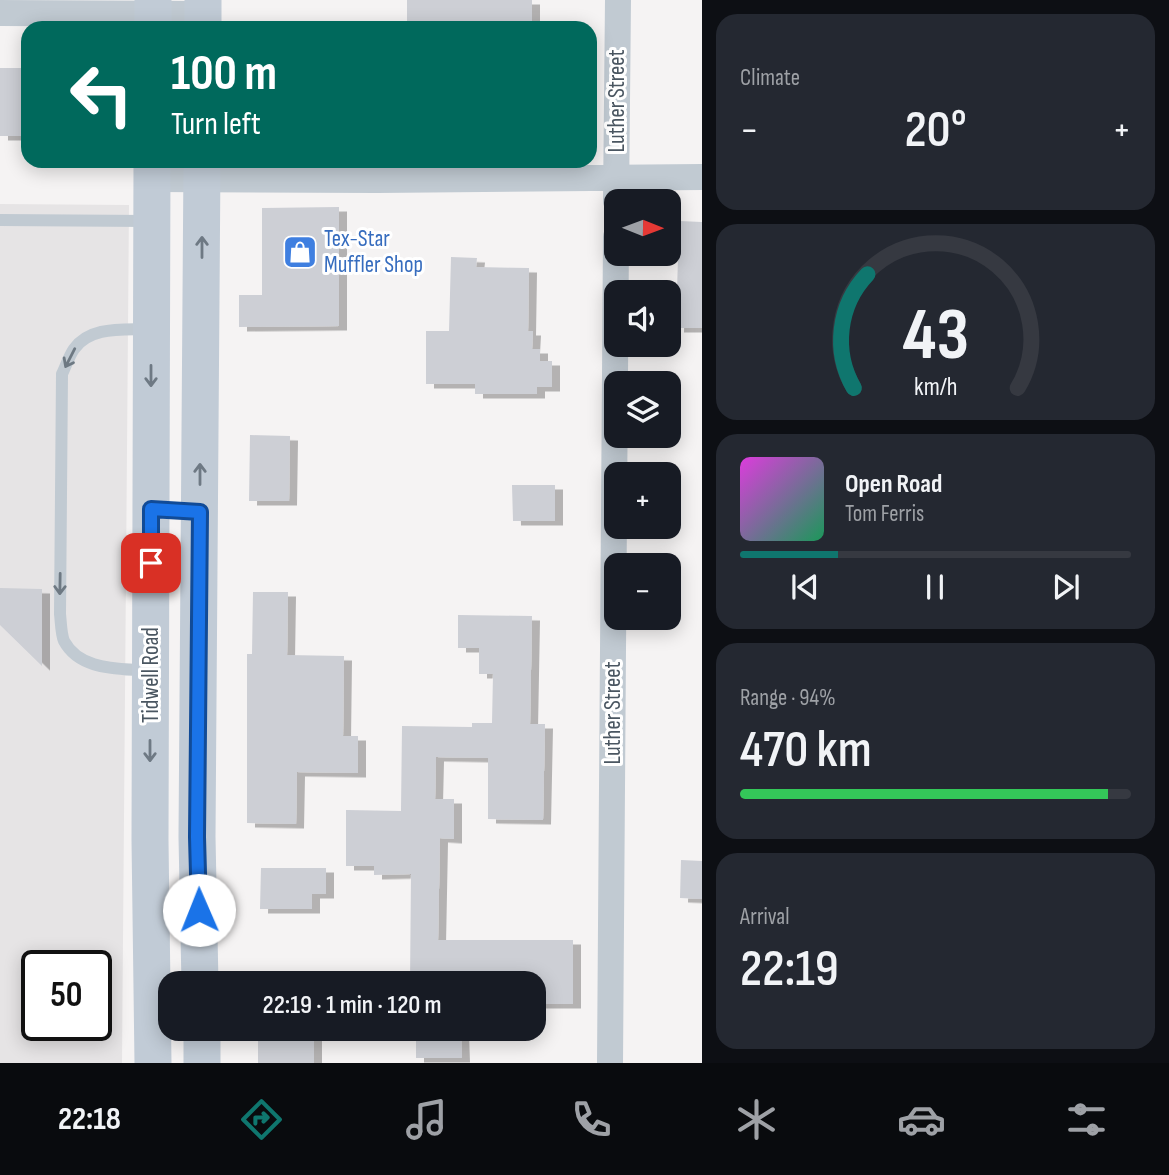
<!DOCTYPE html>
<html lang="en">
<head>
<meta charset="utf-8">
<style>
  :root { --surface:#171b24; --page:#242831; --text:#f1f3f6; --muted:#9ea1a6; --line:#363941; --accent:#0f766e }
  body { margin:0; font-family:"Sofia Sans Condensed",sans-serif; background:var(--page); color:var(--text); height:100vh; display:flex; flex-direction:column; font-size:26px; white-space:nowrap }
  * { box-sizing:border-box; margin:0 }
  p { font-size:23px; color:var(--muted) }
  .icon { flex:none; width:38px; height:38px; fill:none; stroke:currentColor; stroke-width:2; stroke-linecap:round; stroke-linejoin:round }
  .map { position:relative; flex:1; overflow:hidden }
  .panel { display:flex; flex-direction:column; gap:14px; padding:14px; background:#0d0f14; width:467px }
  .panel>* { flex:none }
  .hud { position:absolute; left:21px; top:21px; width:576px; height:147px; border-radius:21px; box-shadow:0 4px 18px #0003; background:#00695c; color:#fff; overflow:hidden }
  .needle { width:46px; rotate:91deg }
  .buttons { position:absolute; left:604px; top:189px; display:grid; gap:14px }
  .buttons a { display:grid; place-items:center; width:77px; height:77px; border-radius:14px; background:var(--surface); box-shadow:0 4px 18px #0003; font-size:35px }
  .speed { position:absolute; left:21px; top:950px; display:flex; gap:14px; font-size:35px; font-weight:700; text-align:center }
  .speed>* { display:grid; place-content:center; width:91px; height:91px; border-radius:50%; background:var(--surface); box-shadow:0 4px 18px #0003; line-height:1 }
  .speed .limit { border:4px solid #111; border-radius:10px; background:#fff; color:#111 }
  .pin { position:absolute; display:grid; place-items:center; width:60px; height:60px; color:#fff; margin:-30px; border-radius:14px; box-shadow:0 4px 10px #0006 }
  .me { position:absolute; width:77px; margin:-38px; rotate:359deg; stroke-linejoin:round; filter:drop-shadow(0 0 5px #0008) }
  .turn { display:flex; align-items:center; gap:24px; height:147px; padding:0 35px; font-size:32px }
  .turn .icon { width:91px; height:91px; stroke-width:2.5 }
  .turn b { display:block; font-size:49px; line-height:60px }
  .big { font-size:52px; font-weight:600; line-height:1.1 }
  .panel .widget { flex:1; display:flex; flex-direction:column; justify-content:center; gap:10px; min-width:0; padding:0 24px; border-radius:21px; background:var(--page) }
  .panel .dial { align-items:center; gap:0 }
  .dial svg { height:182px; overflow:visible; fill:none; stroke:var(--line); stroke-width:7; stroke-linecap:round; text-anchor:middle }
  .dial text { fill:var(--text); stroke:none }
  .song { display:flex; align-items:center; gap:21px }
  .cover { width:84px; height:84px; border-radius:10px; background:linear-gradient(135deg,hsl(300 70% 55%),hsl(150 70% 35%)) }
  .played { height:7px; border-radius:4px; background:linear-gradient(90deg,var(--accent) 25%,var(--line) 25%) }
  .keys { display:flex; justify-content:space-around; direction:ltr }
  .heat { display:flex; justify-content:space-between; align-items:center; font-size:38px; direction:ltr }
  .charge { height:10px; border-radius:5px; background:linear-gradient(90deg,#34c759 94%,var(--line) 0) }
  .trip { position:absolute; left:158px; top:971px; width:388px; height:70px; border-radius:21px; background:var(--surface); box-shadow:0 4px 18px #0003; font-weight:600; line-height:70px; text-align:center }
  .tab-bar { display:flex; height:112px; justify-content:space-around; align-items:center; background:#090b0e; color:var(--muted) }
  .tab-bar .icon { width:49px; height:49px }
  .tab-bar .selected { color:var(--accent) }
  .tab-bar b { font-size:32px; color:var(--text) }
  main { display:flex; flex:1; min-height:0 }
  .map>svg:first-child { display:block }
  .education { fill:#e6e4e5; fill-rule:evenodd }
  .building { fill:#cdcfd5; filter:url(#shadow) }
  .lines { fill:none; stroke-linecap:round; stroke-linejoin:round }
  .lane { stroke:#c1cad2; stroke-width:12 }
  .street { stroke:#c1cad2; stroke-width:26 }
  .secondary { stroke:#c1cbd6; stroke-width:37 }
  .oneway { stroke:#6e7984 }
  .oneway2 { stroke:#6e7983 }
  .route-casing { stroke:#114b97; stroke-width:18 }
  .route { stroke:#1a73e8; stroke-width:12 }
  .labels { text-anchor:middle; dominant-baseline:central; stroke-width:6; stroke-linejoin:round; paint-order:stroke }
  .street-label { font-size:23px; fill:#4a5661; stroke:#fff }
  .shop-label { font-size:23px; fill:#366cbe; stroke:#fff; text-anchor:start }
</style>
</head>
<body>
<main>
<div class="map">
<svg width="702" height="1063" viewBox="0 0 702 1063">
  <defs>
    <filter id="shadow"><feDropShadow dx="8" dy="4.5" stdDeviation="0" flood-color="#0004"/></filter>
  </defs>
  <rect width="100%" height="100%" fill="#f5f3f3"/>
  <!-- education -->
  <path class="education" d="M 0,204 L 129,205 L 122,1063 L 0,1063 ZM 37,966 L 96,966 L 96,1026 L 37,1026 Z"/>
  <!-- building -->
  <path class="building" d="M 407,0 L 532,0 L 532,28 L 407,28 Z
    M 0,68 L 28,68 L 28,136 L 0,136 Z
    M 339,207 L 339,326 L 239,327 L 239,295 L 262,295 L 262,208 Z
    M 679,221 L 702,222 L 702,328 L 676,328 Z
    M 451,257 L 477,258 L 476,267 L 529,268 L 528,331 L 533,331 L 532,349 L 540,349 L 540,361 L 552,361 L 552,387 L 537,387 L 537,394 L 475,394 L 475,384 L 426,384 L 426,331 L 449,331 Z
    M 250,435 L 290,436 L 289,501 L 249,501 Z
    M 512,485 L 555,485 L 555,521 L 513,521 Z
    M 0,588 L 42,589 L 42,666 L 0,625 Z
    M 253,592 L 288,592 L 287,655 L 344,656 L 343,736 L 358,736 L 358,773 L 297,772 L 296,824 L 247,823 L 247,654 L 252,654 Z
    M 458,615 L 532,616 L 530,724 L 545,724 L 543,820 L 488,819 L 488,758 L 436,757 L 435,799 L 454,799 L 454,839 L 440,838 L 438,940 L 573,940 L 573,1004 L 534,1004 L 534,984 L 410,984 L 411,874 L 374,875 L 374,866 L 346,866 L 346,810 L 401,811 L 402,726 L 472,727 L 472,723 L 492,723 L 493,674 L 479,674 L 479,648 L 458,648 Z
    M 681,860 L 702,861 L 702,899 L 680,898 Z
    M 261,868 L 326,868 L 326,894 L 312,894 L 312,909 L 260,909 Z
    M 416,1029 L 461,1029 L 462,1058 L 416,1058 Z
    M 258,1030 L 314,1030 L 314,1063 L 258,1063 Z"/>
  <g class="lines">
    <!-- lane -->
    <path class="lane" d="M 0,220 L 148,221
      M 147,329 C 123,330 90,326 74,349 C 69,356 66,366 62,374 L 60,614 C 61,622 61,634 64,641 C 80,671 119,668 148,671"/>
    <!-- street -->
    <path class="street" d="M 0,13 L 203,14
      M 152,179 L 377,180 L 702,177
      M 616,201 L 618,0
      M 610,1063 L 616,237"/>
    <!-- secondary -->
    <path class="secondary" d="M 203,0 L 203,28
      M 153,28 L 153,0
      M 152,161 L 150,840 L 153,1063
      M 200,984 L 197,837 L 202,161
      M 202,1029 L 202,1063"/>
  </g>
  <!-- one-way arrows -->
  <defs><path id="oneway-shaft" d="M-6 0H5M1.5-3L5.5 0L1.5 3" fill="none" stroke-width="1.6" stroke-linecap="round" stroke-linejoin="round" transform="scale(1.75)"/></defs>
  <g class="oneway">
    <use href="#oneway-shaft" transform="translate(202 247) rotate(-90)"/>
    <use href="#oneway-shaft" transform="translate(151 376) rotate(90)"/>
    <use href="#oneway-shaft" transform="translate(200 474) rotate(-90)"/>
    <use href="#oneway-shaft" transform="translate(150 751) rotate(90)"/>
  </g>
  <g class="oneway2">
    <use href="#oneway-shaft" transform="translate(70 358) rotate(117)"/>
    <use href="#oneway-shaft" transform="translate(60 584) rotate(91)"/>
  </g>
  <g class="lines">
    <!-- route casing -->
    <g class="route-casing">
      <path id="route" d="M 151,563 L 151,509 L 200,512 L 197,837 L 199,910"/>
    </g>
    <!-- route -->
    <use href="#route" class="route"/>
  </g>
  <!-- icons -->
  <defs>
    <g id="shop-square" transform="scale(1.75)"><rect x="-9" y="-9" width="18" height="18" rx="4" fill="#3f7fe0" stroke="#fff"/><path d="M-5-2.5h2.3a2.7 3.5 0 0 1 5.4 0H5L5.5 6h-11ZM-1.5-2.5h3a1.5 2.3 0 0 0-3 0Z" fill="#fff"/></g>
  </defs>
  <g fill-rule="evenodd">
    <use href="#shop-square" x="300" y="252"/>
  </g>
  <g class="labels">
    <!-- street labels -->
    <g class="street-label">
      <text transform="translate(617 101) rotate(-90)">Luther Street</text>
      <text transform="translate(151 675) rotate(-90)">Tidwell Road</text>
      <text transform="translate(613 713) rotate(-90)">Luther Street</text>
    </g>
    <!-- shop labels -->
    <g class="shop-label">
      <text x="324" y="239">Tex-Star<tspan x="324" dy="26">Muffler Shop</tspan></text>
    </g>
  </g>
</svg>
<div class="buttons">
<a><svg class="needle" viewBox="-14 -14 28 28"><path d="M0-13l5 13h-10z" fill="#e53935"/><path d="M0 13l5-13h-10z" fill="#9ea1a6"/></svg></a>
<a><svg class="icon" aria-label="sound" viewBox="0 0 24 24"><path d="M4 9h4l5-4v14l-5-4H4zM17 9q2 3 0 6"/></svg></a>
<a><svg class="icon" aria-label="layers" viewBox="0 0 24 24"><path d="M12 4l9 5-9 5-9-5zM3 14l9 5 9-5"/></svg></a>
<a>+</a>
<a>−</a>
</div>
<div class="speed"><div class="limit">50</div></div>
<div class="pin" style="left:151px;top:563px;background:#d93025"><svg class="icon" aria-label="arrive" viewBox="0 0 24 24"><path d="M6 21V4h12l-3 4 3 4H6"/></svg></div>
<svg class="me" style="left:199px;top:910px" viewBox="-20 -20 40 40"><circle r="19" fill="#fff"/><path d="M0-13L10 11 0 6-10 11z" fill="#1a73e8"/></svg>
<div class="trip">22:19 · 1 min · 120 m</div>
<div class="hud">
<div class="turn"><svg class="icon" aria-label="left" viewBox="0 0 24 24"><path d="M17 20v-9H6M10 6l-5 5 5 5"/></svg><div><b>100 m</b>Turn left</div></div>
</div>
</div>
<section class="panel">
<div class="widget"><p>Climate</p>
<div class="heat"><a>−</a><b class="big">20°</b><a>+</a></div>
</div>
<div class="widget dial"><svg viewBox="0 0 100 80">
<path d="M14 69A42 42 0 1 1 86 69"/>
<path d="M14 69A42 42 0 0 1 20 19" stroke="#0f766e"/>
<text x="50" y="56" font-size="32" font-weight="700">43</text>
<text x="50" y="72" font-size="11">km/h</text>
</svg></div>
<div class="widget">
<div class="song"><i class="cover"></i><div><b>Open Road</b><p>Tom Ferris</p></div></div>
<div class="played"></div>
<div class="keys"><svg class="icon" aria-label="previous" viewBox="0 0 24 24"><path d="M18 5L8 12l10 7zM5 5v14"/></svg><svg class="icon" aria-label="pause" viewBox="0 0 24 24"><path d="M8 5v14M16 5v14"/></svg><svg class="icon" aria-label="next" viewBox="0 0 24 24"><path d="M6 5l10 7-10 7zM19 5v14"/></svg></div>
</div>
<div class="widget"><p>Range · 94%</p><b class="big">470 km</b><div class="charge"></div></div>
<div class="widget"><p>Arrival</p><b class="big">22:19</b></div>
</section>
</main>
<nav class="tab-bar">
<b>22:18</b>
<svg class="icon selected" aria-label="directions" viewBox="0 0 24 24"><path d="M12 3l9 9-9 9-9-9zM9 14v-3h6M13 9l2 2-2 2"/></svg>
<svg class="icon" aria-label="music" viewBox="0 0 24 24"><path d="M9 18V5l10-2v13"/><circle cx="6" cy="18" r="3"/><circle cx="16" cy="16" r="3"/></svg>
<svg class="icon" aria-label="phone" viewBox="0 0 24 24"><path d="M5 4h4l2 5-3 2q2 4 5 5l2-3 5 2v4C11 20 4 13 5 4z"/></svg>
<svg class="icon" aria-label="climate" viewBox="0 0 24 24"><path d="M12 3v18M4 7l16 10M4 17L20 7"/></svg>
<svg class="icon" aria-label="car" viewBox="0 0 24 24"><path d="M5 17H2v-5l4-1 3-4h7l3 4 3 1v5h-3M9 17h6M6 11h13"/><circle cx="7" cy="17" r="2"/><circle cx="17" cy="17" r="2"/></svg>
<svg class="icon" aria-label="filters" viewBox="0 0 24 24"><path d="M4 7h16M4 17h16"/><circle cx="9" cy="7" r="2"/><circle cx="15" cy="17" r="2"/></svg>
</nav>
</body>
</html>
